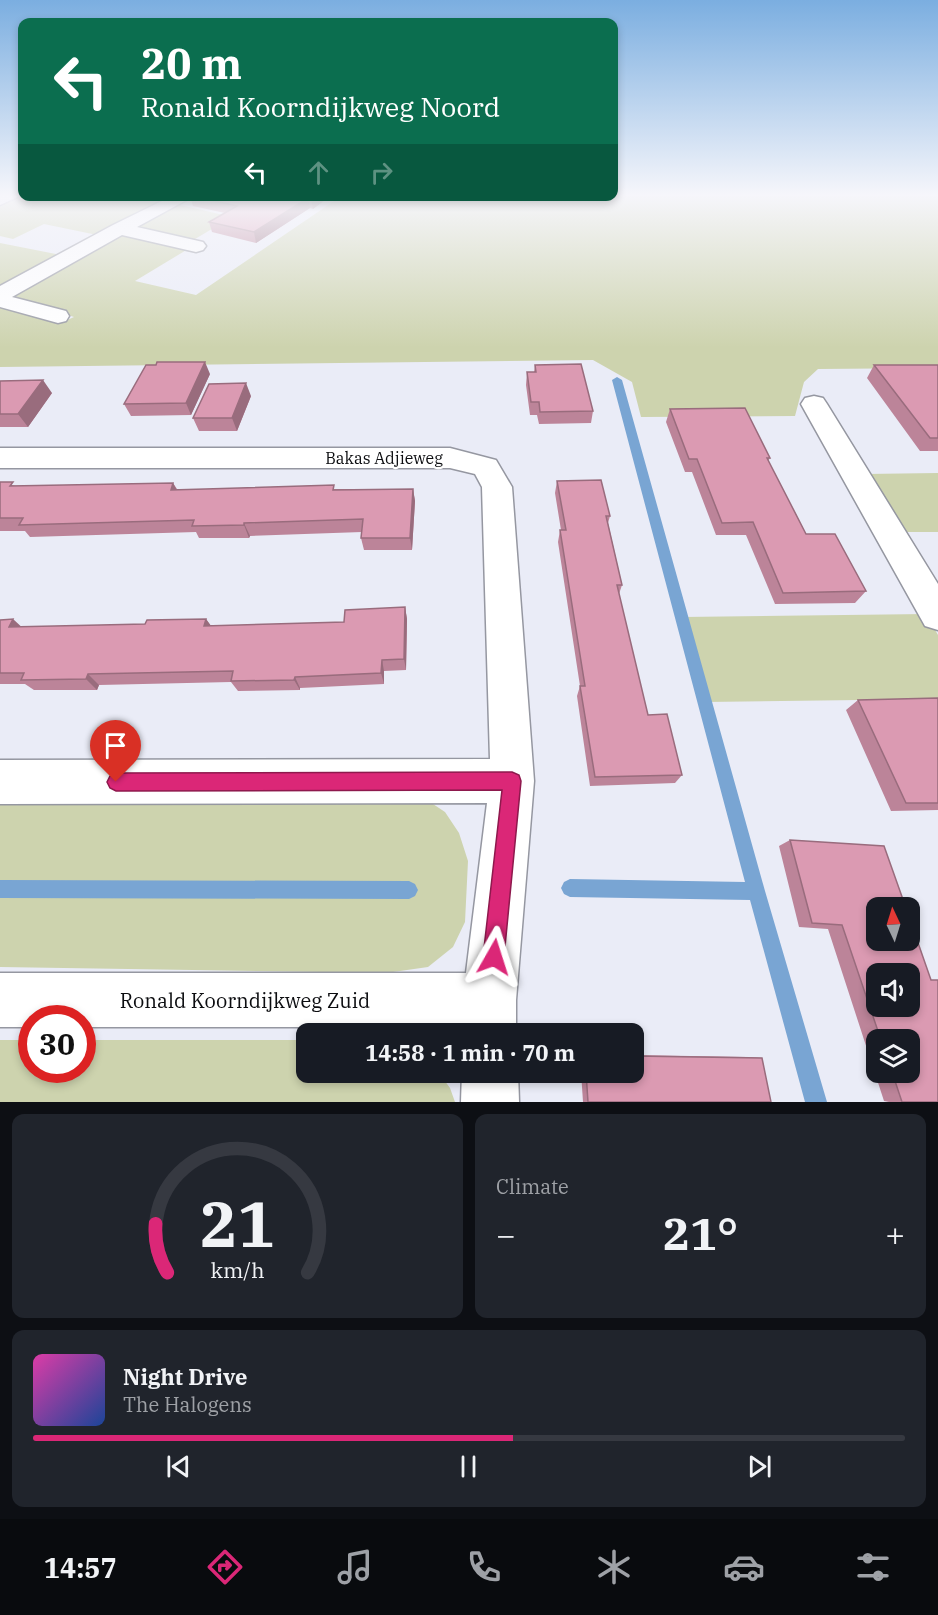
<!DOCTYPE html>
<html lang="en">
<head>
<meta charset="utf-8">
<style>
  :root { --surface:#171b24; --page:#20242c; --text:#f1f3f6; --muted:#9ea1a6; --line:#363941; --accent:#db2777 }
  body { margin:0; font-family:"IBM Plex Serif",serif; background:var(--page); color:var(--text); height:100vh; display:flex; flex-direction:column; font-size:22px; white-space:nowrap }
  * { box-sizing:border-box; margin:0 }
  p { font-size:20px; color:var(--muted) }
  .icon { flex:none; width:33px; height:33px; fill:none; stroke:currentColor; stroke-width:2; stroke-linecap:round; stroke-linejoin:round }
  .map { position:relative; height:1102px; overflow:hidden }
  .drawer { display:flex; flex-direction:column; gap:12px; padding:12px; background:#0d0f14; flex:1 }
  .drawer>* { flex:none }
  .top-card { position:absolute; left:18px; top:18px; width:600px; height:183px; border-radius:12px; box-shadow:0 3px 9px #0003; background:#0b6e4f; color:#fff; overflow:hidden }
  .needle { width:39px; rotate:356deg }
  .buttons { position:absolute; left:866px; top:897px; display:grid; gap:12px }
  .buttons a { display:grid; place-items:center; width:54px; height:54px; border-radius:12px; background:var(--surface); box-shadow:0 3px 9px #0003; font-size:30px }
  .speed { position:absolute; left:18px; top:1005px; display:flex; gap:12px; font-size:30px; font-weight:700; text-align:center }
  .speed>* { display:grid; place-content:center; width:78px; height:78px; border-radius:50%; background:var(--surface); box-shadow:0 3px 9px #0003; line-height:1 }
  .speed .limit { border:9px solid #d22; background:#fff; color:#111 }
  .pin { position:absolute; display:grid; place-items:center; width:51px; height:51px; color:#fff; margin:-62px -26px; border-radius:50% 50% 50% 0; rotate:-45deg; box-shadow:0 0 6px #0007 }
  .pin .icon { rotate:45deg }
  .me { position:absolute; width:66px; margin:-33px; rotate:6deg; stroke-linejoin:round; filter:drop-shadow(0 0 4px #0008) }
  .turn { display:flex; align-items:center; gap:21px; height:126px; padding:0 24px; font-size:27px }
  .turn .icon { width:78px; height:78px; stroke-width:2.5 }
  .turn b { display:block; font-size:42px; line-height:51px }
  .lanes { display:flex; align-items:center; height:57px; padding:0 24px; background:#0003; justify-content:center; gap:30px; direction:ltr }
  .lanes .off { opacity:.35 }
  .big { font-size:45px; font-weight:700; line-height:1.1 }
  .drawer .tile { flex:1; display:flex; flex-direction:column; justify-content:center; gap:9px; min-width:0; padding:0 21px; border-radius:12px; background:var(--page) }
  .drawer .dial { align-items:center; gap:0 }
  .dial svg { height:156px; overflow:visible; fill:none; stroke:var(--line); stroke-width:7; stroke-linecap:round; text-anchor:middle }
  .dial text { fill:var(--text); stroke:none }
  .song { display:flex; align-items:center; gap:18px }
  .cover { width:72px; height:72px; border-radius:9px; background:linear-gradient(135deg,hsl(320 70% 55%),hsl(220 70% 35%)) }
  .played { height:6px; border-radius:3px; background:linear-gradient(90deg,var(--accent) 55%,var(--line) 55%) }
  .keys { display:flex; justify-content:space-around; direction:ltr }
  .heat { display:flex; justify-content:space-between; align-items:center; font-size:33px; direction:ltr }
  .drawer .tiles { flex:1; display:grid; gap:12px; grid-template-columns:1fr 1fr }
  .tile:last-child { grid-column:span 2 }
  .trip { position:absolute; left:296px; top:1023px; width:348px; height:60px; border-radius:12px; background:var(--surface); box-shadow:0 3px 9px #0003; font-weight:700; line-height:60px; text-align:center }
  .tab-bar { display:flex; height:96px; justify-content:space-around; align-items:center; background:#090b0e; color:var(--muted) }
  .tab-bar .icon { width:42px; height:42px }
  .tab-bar .current { color:var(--accent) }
  .tab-bar b { font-size:27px; color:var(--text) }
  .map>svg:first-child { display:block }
  .green { fill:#cdd3ae }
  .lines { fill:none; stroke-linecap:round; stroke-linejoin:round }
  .stream { fill:#79a5d3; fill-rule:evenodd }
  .minor-casing { stroke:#9597a1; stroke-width:3 }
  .minor { fill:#fff; fill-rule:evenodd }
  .wall { fill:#bc8499; fill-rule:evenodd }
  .shaded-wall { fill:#996c7d }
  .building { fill:#db9ab2; stroke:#996c7d; stroke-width:1.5; fill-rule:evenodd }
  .route { fill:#db2777; stroke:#8e194d; stroke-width:1.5 }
  .labels { text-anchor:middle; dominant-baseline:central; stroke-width:4.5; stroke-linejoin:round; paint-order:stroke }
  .street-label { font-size:16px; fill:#0c0d10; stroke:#fff }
  .near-street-label { font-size:20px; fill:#0c0d10; stroke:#fff }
</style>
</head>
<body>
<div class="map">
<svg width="938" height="1102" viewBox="0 0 938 1102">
  <rect width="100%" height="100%" fill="#eaecf7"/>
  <!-- green -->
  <path class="green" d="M 21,194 L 22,196 L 181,197 L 102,236 L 44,224 L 13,239 L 0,236 L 0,203 Z
    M 614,194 L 938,194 L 938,368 L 818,369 L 804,382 L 795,416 L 641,417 L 632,382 L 593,360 L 0,367 L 0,305 L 63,322 L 74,317 L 7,295 L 119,233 L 188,249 L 135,281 L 196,295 L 340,197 L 614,196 Z
    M 176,204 L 232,217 L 190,242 L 127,228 Z
    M 0,243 L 66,256 L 0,291 Z
    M 938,473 L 938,532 L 902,532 L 865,474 Z
    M 926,614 L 938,635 L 938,699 L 705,702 L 682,617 Z
    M 430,802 L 445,812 L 459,833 L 468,861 L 465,922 L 453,947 L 428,967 L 386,973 L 0,967 L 0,804 Z
    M 0,1040 L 31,1040 L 32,1070 L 82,1070 L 83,1040 L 306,1040 L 306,1072 L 439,1073 L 450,1088 L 455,1102 L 0,1102 Z"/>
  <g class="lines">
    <!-- stream -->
    <path class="stream" d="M 617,377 L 622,380 L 765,891 L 827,1102 L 805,1102 L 750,900 L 570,897 L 564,894 L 561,888 L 564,882 L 570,879 L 745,882 L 612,380 Z
      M 0,880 L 409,881 L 415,884 L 418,890 L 415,896 L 409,899 L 0,898 Z"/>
    <!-- minor casing -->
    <g class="minor-casing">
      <path id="minor" d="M 0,194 L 22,194 L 22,195 L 0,205 Z
        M 172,196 L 194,196 L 137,227 L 203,242 L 206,246 L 203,250 L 196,252 L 122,235 L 12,297 L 66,311 L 69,316 L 66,321 L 58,323 L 0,307 L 0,286 L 113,225 Z
        M 814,396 L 823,398 L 827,404 L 938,584 L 938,630 L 925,626 L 801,404 L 805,398 Z
        M 0,448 L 450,448 L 496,460 L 512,487 L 534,781 L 516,1000 L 516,1034 L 462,1034 L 462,1027 L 82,1027 L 82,1018 L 32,1018 L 32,1027 L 0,1027 L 0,973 L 466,973 L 487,803 L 0,804 L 0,760 L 490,759 L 482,487 L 475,474 L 450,468 L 0,468 Z
        M 462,1072 L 518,1072 L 519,1102 L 461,1102 Z"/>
    </g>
    <!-- minor -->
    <use href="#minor" class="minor"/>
  </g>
  <!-- wall -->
  <path class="wall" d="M 190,196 L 330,196 L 313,209 L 310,208 L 256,243 L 212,232 L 209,222 L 225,213 L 193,206 Z
    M 535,365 L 593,411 L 591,423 L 539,424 L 537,415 L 530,415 L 526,385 L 527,372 L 534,372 Z
    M 874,365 L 938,365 L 938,451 L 920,451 L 867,378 Z
    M 210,374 L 191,415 L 131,416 L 124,404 Z
    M 0,381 L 52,393 L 28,427 L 0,427 Z
    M 251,396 L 237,431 L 199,431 L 193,418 Z
    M 670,409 L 770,458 L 768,461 L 806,534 L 866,591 L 855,603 L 775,604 L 746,535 L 716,535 L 692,472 L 685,472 L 666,422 Z
    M 557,481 L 610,516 L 608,523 L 622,585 L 619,594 L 648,715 L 682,775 L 675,783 L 590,786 L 577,696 L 580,686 L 558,542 L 560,530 L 561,530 L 555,493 Z
    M 0,482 L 16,486 L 173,483 L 177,489 L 413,489 L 415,501 L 412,550 L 364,550 L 361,538 L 362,532 L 250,536 L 249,538 L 199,538 L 196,532 L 30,537 L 25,531 L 0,531 Z
    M 405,607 L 407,619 L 406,670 L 384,671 L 384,684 L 300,688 L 300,690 L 238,691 L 231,682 L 99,685 L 97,690 L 34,690 L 25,684 L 0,684 L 0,620 L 22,627 L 145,624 L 206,619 L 211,626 L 344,622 Z
    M 938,698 L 938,810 L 891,811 L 846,710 L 858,700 Z
    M 790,840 L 931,980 L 938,1102 L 889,1102 L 884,1101 L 828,929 L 799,927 L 779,846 ZM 876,1040 L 909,1040 L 909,1072 L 876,1072 Z
    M 633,1055 L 749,1057 L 762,1058 L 771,1102 L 583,1102 L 581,1072 L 633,1072 Z"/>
  <!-- shaded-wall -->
  <path class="shaded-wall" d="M 314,196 L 330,196 L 313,209 L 311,198 Z
    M 308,198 L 310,208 L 256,243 L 254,232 Z
    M 205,362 L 210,374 L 191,415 L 186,403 Z
    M 43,380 L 52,393 L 28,427 L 18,414 Z
    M 246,383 L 251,396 L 237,431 L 232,418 Z
    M 173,483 L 180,496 L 171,490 Z
    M 413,489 L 415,501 L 412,550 L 410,538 Z
    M 244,523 L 250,536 L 249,538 L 244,525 Z
    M 405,607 L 407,619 L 406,670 L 404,659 Z
    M 13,619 L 26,631 L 9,627 Z
    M 206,619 L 214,630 L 204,626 Z
    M 382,660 L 384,671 L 384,684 L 381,673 Z
    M 88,674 L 99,685 L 97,690 L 86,679 Z
    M 295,677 L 300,688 L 300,690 L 294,680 Z"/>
  <!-- building -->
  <path class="building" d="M 192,196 L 314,196 L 311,198 L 308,198 L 254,232 L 209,222 L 237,206 Z
    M 157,362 L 205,362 L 186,403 L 124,404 L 146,365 L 156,365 Z
    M 581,364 L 593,411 L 540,412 L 539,402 L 531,402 L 527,372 L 536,372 L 535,365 Z
    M 874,365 L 938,365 L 938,438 L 930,438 Z
    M 43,380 L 18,414 L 0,414 L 0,381 Z
    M 246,383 L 232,418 L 193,418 L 209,384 Z
    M 745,408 L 770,458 L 767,458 L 806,534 L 835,534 L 866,591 L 783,593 L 753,522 L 722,523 L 697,459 L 689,459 L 670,409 Z
    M 601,480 L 610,516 L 606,516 L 622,585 L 617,585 L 648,715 L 667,714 L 682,775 L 595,777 L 580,686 L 585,686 L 560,530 L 566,530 L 557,481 Z
    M 0,482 L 13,482 L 10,486 L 173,483 L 171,490 L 334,485 L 333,490 L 413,489 L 410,538 L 361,538 L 363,519 L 244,523 L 244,525 L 192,526 L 194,520 L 19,525 L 23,518 L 0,518 Z
    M 405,607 L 404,659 L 382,660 L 381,673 L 295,677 L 294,680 L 231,681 L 233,671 L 88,674 L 86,679 L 21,680 L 24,673 L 0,673 L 0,620 L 13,619 L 9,627 L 145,624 L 147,620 L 206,619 L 204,626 L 344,622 L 345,610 Z
    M 938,698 L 938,803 L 906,803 L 858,700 Z
    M 790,840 L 884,846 L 906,908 L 876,908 L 876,940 L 909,940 L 909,917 L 931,980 L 938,980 L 938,1102 L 902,1102 L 892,1072 L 909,1072 L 909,1040 L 881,1040 L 842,925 L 812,923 ZM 876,974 L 909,974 L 909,1006 L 876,1006 Z
    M 633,1056 L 762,1058 L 771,1102 L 588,1102 L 586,1072 L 633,1072 Z"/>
  <!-- sky -->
  <linearGradient id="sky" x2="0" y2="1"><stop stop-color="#7baee0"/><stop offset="0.56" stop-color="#f6f6fb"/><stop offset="1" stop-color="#f6f6fb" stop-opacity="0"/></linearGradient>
  <rect width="938" height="348" fill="url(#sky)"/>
  <!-- route -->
  <path class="route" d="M 512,772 L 519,775 L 521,781 L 504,957 L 501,964 L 494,967 L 486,964 L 483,957 L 502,790 L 116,791 L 110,788 L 107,782 L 110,776 L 116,773 Z"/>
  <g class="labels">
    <!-- street labels -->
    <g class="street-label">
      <text x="384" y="458">Bakas Adjieweg</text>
    </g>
    <!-- near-street labels -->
    <g class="near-street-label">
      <text x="245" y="1000">Ronald Koorndijkweg Zuid</text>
    </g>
  </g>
</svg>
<div class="buttons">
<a><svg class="needle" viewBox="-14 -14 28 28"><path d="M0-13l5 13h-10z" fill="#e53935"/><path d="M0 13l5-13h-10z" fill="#9ea1a6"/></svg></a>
<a><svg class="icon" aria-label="sound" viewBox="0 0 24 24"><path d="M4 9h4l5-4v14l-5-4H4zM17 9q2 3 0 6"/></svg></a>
<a><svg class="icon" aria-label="layers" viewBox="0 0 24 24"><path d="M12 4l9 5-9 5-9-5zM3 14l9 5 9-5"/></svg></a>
</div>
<div class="speed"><div class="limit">30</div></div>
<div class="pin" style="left:116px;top:782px;background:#d93025"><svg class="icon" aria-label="arrive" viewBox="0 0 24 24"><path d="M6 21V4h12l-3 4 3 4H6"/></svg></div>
<svg class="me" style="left:494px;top:957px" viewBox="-20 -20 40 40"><path d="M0-17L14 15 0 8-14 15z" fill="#db2777" stroke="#fff" stroke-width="4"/></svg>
<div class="trip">14:58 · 1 min · 70 m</div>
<div class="top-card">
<div class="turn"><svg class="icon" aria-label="left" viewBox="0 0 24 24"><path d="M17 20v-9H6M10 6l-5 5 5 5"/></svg><div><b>20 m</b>Ronald Koorndijkweg Noord</div></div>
<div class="lanes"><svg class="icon" aria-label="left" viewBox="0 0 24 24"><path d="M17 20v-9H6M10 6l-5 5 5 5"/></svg><svg class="icon off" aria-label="ahead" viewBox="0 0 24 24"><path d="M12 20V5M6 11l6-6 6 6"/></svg><svg class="icon off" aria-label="right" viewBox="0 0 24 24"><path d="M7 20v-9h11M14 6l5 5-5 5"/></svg></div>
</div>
</div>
<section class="drawer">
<div class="tiles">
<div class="tile dial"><svg viewBox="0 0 100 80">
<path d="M14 69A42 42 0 1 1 86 69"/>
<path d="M14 69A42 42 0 0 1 8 44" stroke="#db2777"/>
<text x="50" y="56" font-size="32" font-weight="700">21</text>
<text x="50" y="72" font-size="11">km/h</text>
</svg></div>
<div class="tile"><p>Climate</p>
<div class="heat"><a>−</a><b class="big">21°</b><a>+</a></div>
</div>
<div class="tile">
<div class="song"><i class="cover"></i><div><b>Night Drive</b><p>The Halogens</p></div></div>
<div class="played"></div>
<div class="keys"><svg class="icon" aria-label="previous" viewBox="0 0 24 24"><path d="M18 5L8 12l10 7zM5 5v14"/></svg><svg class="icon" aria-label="pause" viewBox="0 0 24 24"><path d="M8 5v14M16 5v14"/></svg><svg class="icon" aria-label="next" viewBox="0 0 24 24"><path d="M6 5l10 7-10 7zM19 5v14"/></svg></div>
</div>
</div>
</section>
<nav class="tab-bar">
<b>14:57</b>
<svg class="icon current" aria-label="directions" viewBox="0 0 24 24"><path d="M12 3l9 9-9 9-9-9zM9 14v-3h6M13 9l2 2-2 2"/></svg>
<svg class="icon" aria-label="music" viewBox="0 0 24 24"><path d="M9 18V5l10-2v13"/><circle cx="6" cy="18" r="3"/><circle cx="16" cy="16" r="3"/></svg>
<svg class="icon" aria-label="phone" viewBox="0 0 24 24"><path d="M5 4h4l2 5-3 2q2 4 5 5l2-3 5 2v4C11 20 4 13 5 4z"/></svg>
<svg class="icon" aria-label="climate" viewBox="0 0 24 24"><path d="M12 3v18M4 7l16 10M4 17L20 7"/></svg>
<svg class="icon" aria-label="car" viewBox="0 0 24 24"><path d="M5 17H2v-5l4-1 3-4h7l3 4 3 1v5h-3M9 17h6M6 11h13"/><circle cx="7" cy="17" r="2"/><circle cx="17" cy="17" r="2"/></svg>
<svg class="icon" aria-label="filters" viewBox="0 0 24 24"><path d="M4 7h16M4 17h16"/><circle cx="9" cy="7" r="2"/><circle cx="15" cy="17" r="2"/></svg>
</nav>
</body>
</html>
